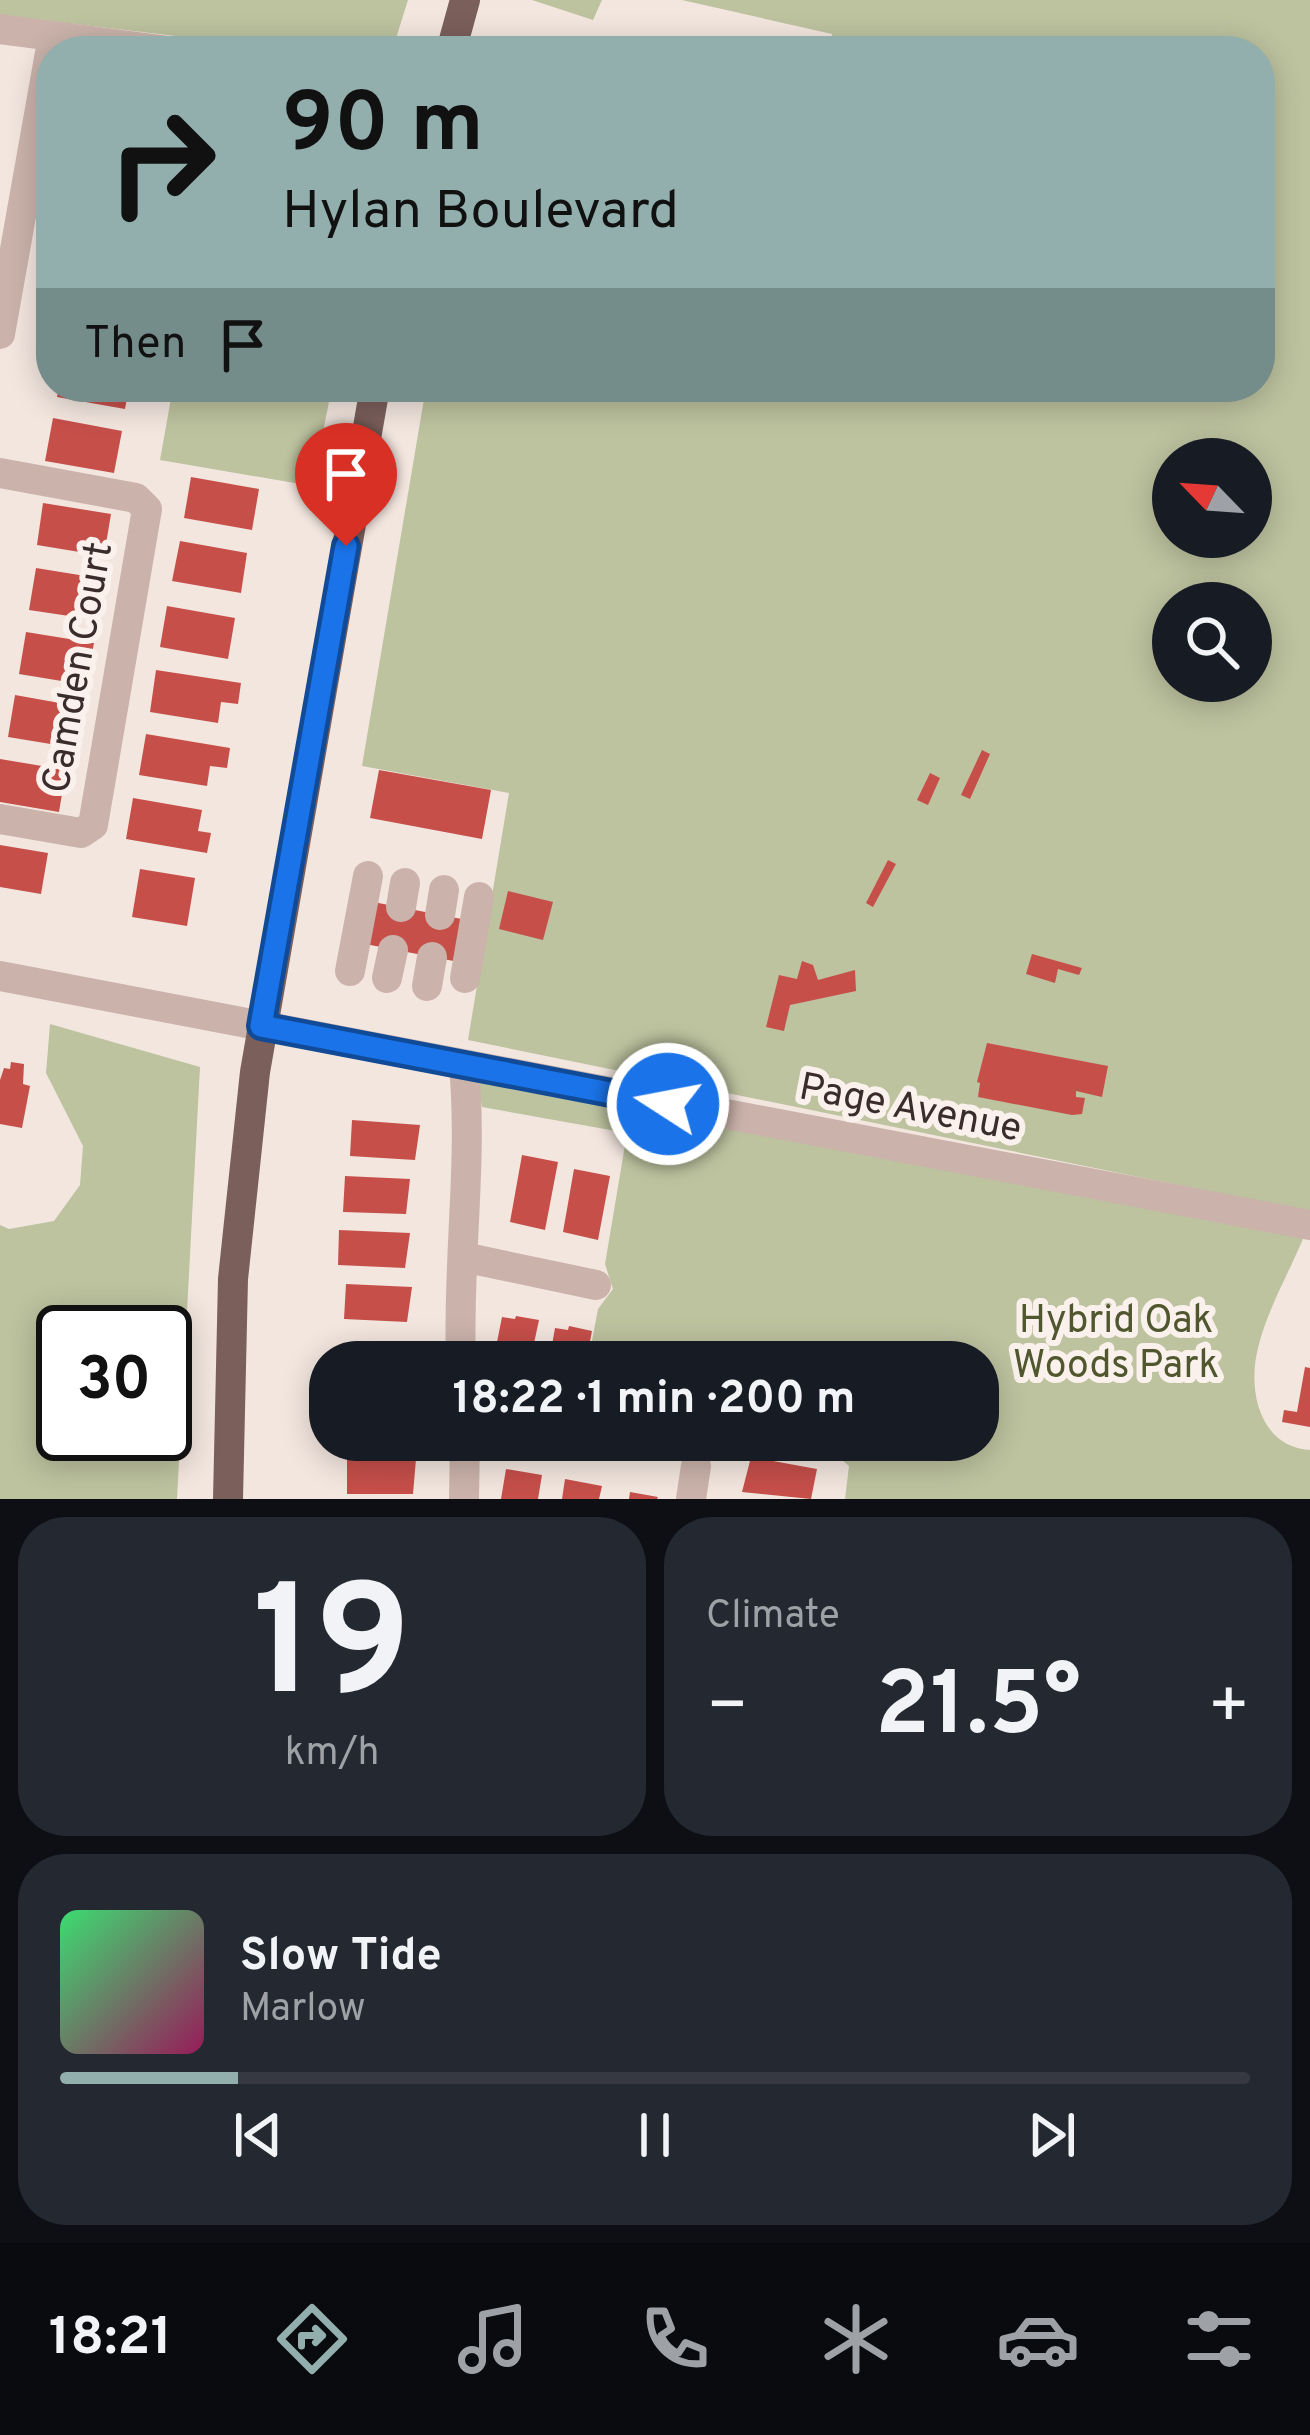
<!DOCTYPE html>
<html lang="en">
<head>
<meta charset="utf-8">
<style>
  :root { --surface:#171b24; --page:#242831; --text:#f1f3f6; --muted:#9ea1a6; --line:#363941; --accent:#92afad }
  body { margin:0; font-family:Overpass,sans-serif; background:var(--page); color:var(--text); height:100vh; display:flex; flex-direction:column; font-size:45px; white-space:nowrap }
  * { box-sizing:border-box; margin:0 }
  p { font-size:39px; color:var(--muted) }
  .icon { flex:none; width:66px; height:66px; fill:none; stroke:currentColor; stroke-width:2; stroke-linecap:round; stroke-linejoin:round }
  .map { position:relative; height:1499px; overflow:hidden }
  .drawer { display:flex; flex-direction:column; gap:18px; padding:18px; background:#0d0f14; flex:1 }
  .drawer>* { flex:none }
  .guide { position:absolute; left:36px; top:36px; width:1239px; height:366px; border-radius:48px; box-shadow:0 6px 30px #0003; background:#92afad; color:#111; overflow:hidden }
  .needle { width:78px; rotate:295deg }
  .buttons { position:absolute; left:1152px; top:438px; display:grid; gap:24px }
  .buttons a { display:grid; place-items:center; width:120px; height:120px; border-radius:50%; background:var(--surface); box-shadow:0 6px 30px #0003; font-size:60px }
  .speed { position:absolute; left:36px; top:1305px; display:flex; gap:24px; font-size:60px; font-weight:700; text-align:center }
  .speed>* { display:grid; place-content:center; width:156px; height:156px; border-radius:50%; background:var(--surface); box-shadow:0 6px 30px #0003; line-height:1 }
  .speed .limit { border:6px solid #111; border-radius:18px; background:#fff; color:#111 }
  .pin { position:absolute; display:grid; place-items:center; width:102px; height:102px; color:#fff; margin:-123px -51px; border-radius:50% 50% 50% 0; rotate:-45deg; box-shadow:0 0 12px #0007 }
  .pin .icon { rotate:45deg }
  .me { position:absolute; width:132px; margin:-66px; rotate:281deg; stroke-linejoin:round; filter:drop-shadow(0 0 9px #0008) }
  .turn { display:flex; align-items:center; gap:42px; height:252px; padding:0 48px; font-size:54px }
  .turn .icon { width:156px; height:156px; stroke-width:2.5 }
  .turn b { display:block; font-size:84px; line-height:102px }
  .then { display:flex; align-items:center; height:114px; padding:0 48px; background:#0003; gap:24px; font-size:45px }
  .big { font-size:90px; font-weight:700; line-height:1.1 }
  .drawer .widget { flex:1; display:flex; flex-direction:column; justify-content:center; gap:18px; min-width:0; padding:0 42px; border-radius:48px; background:var(--page) }
  .drawer .dial { align-items:center; gap:0 }
  .dial b { font-size:156px; line-height:1 }
  .song { display:flex; align-items:center; gap:36px }
  .cover { width:144px; height:144px; border-radius:18px; background:linear-gradient(135deg,hsl(140 70% 55%),hsl(330 70% 35%)) }
  .played { height:12px; border-radius:6px; background:linear-gradient(90deg,var(--accent) 15%,var(--line) 15%) }
  .keys { display:flex; justify-content:space-around; direction:ltr }
  .heat { display:flex; justify-content:space-between; align-items:center; font-size:66px; direction:ltr }
  .drawer .tiles { flex:1; display:grid; gap:18px; grid-template-columns:1fr 1fr }
  .widget:last-child { grid-column:span 2 }
  .trip { position:absolute; left:309px; top:1341px; width:690px; height:120px; border-radius:48px; background:var(--surface); box-shadow:0 6px 30px #0003; font-weight:700; line-height:120px; text-align:center }
  .tab-bar { display:flex; height:192px; justify-content:space-around; align-items:center; background:#090b0e; color:var(--muted) }
  .tab-bar .icon { width:84px; height:84px }
  .tab-bar .active { color:var(--accent) }
  .tab-bar b { font-size:54px; color:var(--text) }
  .map>svg:first-child { display:block }
  .green { fill:#bdc29f; fill-rule:evenodd }
  .building { fill:#c64f4a }
  .lines { fill:none; stroke-linecap:round; stroke-linejoin:round }
  .minor { stroke:#cbb3ab; stroke-width:30 }
  .major { stroke:#7b5f5b; stroke-width:30 }
  .route-casing { stroke:#114b97; stroke-width:30 }
  .route { stroke:#1a73e8; stroke-width:21 }
  .labels { text-anchor:middle; dominant-baseline:central; stroke-width:12; stroke-linejoin:round; paint-order:stroke }
  .street-label { font-size:39px; fill:#392c2a; stroke:#faf1ec }
  .park-label { font-size:39px; fill:#50572e; stroke:#faf1ec }
</style>
</head>
<body>
<div class="map">
<svg width="1310" height="1499" viewBox="0 0 1310 1499">
  <rect width="100%" height="100%" fill="#f3e6df"/>
  <!-- green -->
  <path class="green" d="M 0,0 L 408,0 L 392,51 L 243,51 L 243,44 L 0,15 Z
    M 532,0 L 602,0 L 593,20 Z
    M 682,0 L 1310,0 L 1310,1212 L 468,1040 L 509,793 L 362,766 L 426,387 L 1260,387 L 1260,51 L 831,51 L 832,34 ZM 1173,459 L 1251,459 L 1251,537 L 1173,537 ZM 1173,603 L 1251,603 L 1251,681 L 1173,681 Z
    M 173,387 L 332,387 L 312,486 L 160,460 Z
    M 50,1024 L 200,1067 L 177,1499 L 0,1499 L 0,1225 L 9,1229 L 54,1221 L 80,1185 L 83,1146 L 46,1073 ZM 165,1332 L 165,1434 L 63,1434 L 63,1332 Z
    M 477,1079 L 1305,1234 C 1290,1271 1267,1310 1258,1348 C 1247,1391 1260,1447 1310,1450 L 1310,1499 L 845,1499 L 849,1466 L 843,1461 L 731,1442 L 714,1451 L 682,1445 L 670,1457 L 588,1440 L 978,1440 L 978,1362 L 588,1362 L 598,1309 L 613,1289 L 605,1264 L 627,1133 L 482,1107 Z"/>
  <!-- building -->
  <path class="building" d="M 622,37 L 663,50 L 663,51 L 618,51 Z
    M 59,387 L 129,387 L 125,409 L 57,397 Z
    M 53,418 L 122,431 L 114,473 L 45,461 Z
    M 191,477 L 259,489 L 252,530 L 184,518 Z
    M 43,503 L 111,514 L 104,556 L 37,545 Z
    M 180,541 L 247,553 L 241,593 L 172,581 Z
    M 36,568 L 104,579 L 96,620 L 29,610 Z
    M 167,606 L 235,618 L 228,659 L 160,647 Z
    M 26,632 L 94,643 L 86,685 L 19,674 Z
    M 156,670 L 241,683 L 238,704 L 221,702 L 218,723 L 150,712 Z
    M 15,695 L 82,707 L 75,748 L 8,737 Z
    M 146,734 L 230,748 L 227,768 L 210,766 L 207,786 L 139,775 Z
    M 982,750 L 990,754 L 970,799 L 961,795 Z
    M 0,759 L 66,770 L 59,812 L 0,802 Z
    M 379,770 L 491,790 L 482,839 L 370,818 Z
    M 930,773 L 940,778 L 928,805 L 917,800 Z
    M 133,798 L 202,810 L 198,831 L 211,833 L 207,853 L 126,839 Z
    M 0,845 L 48,853 L 41,894 L 0,887 Z
    M 888,860 L 896,864 L 873,907 L 866,903 Z
    M 140,869 L 195,878 L 187,926 L 132,917 Z
    M 508,891 L 553,902 L 543,940 L 499,929 Z
    M 368,901 L 472,921 L 464,963 L 360,943 Z
    M 1032,954 L 1082,968 L 1079,975 L 1058,969 L 1055,983 L 1026,974 Z
    M 802,961 L 813,965 L 818,980 L 855,970 L 856,991 L 790,1005 L 784,1031 L 766,1027 L 779,975 L 797,979 Z
    M 987,1043 L 1108,1066 L 1102,1097 L 1076,1091 L 1076,1097 L 1085,1098 L 1082,1114 L 1072,1115 L 978,1097 L 980,1083 L 977,1082 Z
    M 11,1062 L 24,1064 L 23,1084 L 30,1086 L 22,1128 L 0,1124 L 0,1080 L 4,1068 L 10,1069 Z
    M 352,1120 L 420,1125 L 415,1160 L 350,1156 Z
    M 522,1155 L 558,1162 L 545,1230 L 510,1222 Z
    M 574,1169 L 610,1176 L 598,1240 L 563,1232 Z
    M 345,1176 L 410,1179 L 406,1214 L 343,1212 Z
    M 339,1230 L 410,1233 L 405,1268 L 338,1265 Z
    M 346,1284 L 412,1287 L 407,1322 L 344,1319 Z
    M 516,1316 L 539,1320 L 530,1362 L 493,1362 L 502,1317 L 515,1319 Z
    M 569,1326 L 592,1331 L 586,1362 L 549,1362 L 555,1328 L 568,1330 Z
    M 344,1344 L 413,1346 L 412,1362 L 344,1362 Z
    M 1305,1367 L 1310,1368 L 1310,1427 L 1282,1422 L 1284,1410 L 1297,1412 Z
    M 751,1457 L 817,1469 L 811,1499 L 742,1492 Z
    M 347,1459 L 416,1459 L 413,1494 L 347,1494 Z
    M 506,1469 L 542,1475 L 538,1499 L 501,1499 Z
    M 565,1479 L 602,1486 L 599,1499 L 562,1499 Z
    M 630,1492 L 658,1497 L 657,1499 L 629,1499 Z"/>
  <g class="lines">
    <!-- minor -->
    <path class="minor" d="M 0,29 L 169,51
      M 0,334 L 53,36
      M 0,473 L 136,498 L 147,509 L 93,825 L 81,833 L 0,819
      M 401,907 L 405,883
      M 440,915 L 444,890
      M 350,971 L 368,876
      M 0,976 L 1310,1225
      M 387,978 L 393,950
      M 465,978 L 479,897
      M 427,986 L 432,957
      M 463,1257 L 596,1285
      M 461,1362 C 457,1263 473,1165 464,1066
      M 464,1499 L 465,1440
      M 691,1499 L 696,1466"/>
    <!-- major -->
    <path class="major" d="M 451,51 L 465,0
      M 228,1499 L 233,1279 L 255,1072 L 375,387"/>
  </g>
  <g class="lines">
    <!-- route casing -->
    <g class="route-casing">
      <path id="route" d="M 346,546 L 261,1026 L 668,1104"/>
    </g>
    <!-- route -->
    <use href="#route" class="route"/>
  </g>
  <g class="labels">
    <!-- street labels -->
    <g class="street-label">
      <text transform="translate(80 668) rotate(-80)">Camden Court</text>
      <text transform="translate(910 1110) rotate(11)">Page Avenue</text>
    </g>
    <!-- park labels -->
    <g class="park-label">
      <text x="1116" y="1322">Hybrid Oak<tspan x="1116" dy="45">Woods Park</tspan></text>
    </g>
  </g>
</svg>
<div class="buttons">
<a><svg class="needle" viewBox="-14 -14 28 28"><path d="M0-13l5 13h-10z" fill="#e53935"/><path d="M0 13l5-13h-10z" fill="#9ea1a6"/></svg></a>
<a><svg class="icon" aria-label="search" viewBox="0 0 24 24"><circle cx="10" cy="10" r="6"/><path d="M15 15l6 6"/></svg></a>
</div>
<div class="speed"><div class="limit">30</div></div>
<div class="pin" style="left:346px;top:546px;background:#d93025"><svg class="icon" aria-label="arrive" viewBox="0 0 24 24"><path d="M6 21V4h12l-3 4 3 4H6"/></svg></div>
<svg class="me" style="left:668px;top:1104px" viewBox="-20 -20 40 40"><circle r="17" fill="#1a73e8" stroke="#fff" stroke-width="3"/><path d="M0-11L8 9 0 5-8 9z" fill="#fff"/></svg>
<div class="trip">18:22 · 1 min · 200 m</div>
<div class="guide">
<div class="turn"><svg class="icon" aria-label="right" viewBox="0 0 24 24"><path d="M7 20v-9h11M14 6l5 5-5 5"/></svg><div><b>90 m</b>Hylan Boulevard</div></div>
<div class="then">Then<svg class="icon" aria-label="arrive" viewBox="0 0 24 24"><path d="M6 21V4h12l-3 4 3 4H6"/></svg></div>
</div>
</div>
<section class="drawer">
<div class="tiles">
<div class="widget dial"><b>19</b><p>km/h</p></div>
<div class="widget"><p>Climate</p>
<div class="heat"><a>−</a><b class="big">21.5°</b><a>+</a></div>
</div>
<div class="widget">
<div class="song"><i class="cover"></i><div><b>Slow Tide</b><p>Marlow</p></div></div>
<div class="played"></div>
<div class="keys"><svg class="icon" aria-label="previous" viewBox="0 0 24 24"><path d="M18 5L8 12l10 7zM5 5v14"/></svg><svg class="icon" aria-label="pause" viewBox="0 0 24 24"><path d="M8 5v14M16 5v14"/></svg><svg class="icon" aria-label="next" viewBox="0 0 24 24"><path d="M6 5l10 7-10 7zM19 5v14"/></svg></div>
</div>
</div>
</section>
<nav class="tab-bar">
<b>18:21</b>
<svg class="icon active" aria-label="directions" viewBox="0 0 24 24"><path d="M12 3l9 9-9 9-9-9zM9 14v-3h6M13 9l2 2-2 2"/></svg>
<svg class="icon" aria-label="music" viewBox="0 0 24 24"><path d="M9 18V5l10-2v13"/><circle cx="6" cy="18" r="3"/><circle cx="16" cy="16" r="3"/></svg>
<svg class="icon" aria-label="phone" viewBox="0 0 24 24"><path d="M5 4h4l2 5-3 2q2 4 5 5l2-3 5 2v4C11 20 4 13 5 4z"/></svg>
<svg class="icon" aria-label="climate" viewBox="0 0 24 24"><path d="M12 3v18M4 7l16 10M4 17L20 7"/></svg>
<svg class="icon" aria-label="car" viewBox="0 0 24 24"><path d="M5 17H2v-5l4-1 3-4h7l3 4 3 1v5h-3M9 17h6M6 11h13"/><circle cx="7" cy="17" r="2"/><circle cx="17" cy="17" r="2"/></svg>
<svg class="icon" aria-label="filters" viewBox="0 0 24 24"><path d="M4 7h16M4 17h16"/><circle cx="9" cy="7" r="2"/><circle cx="15" cy="17" r="2"/></svg>
</nav>
</body>
</html>
